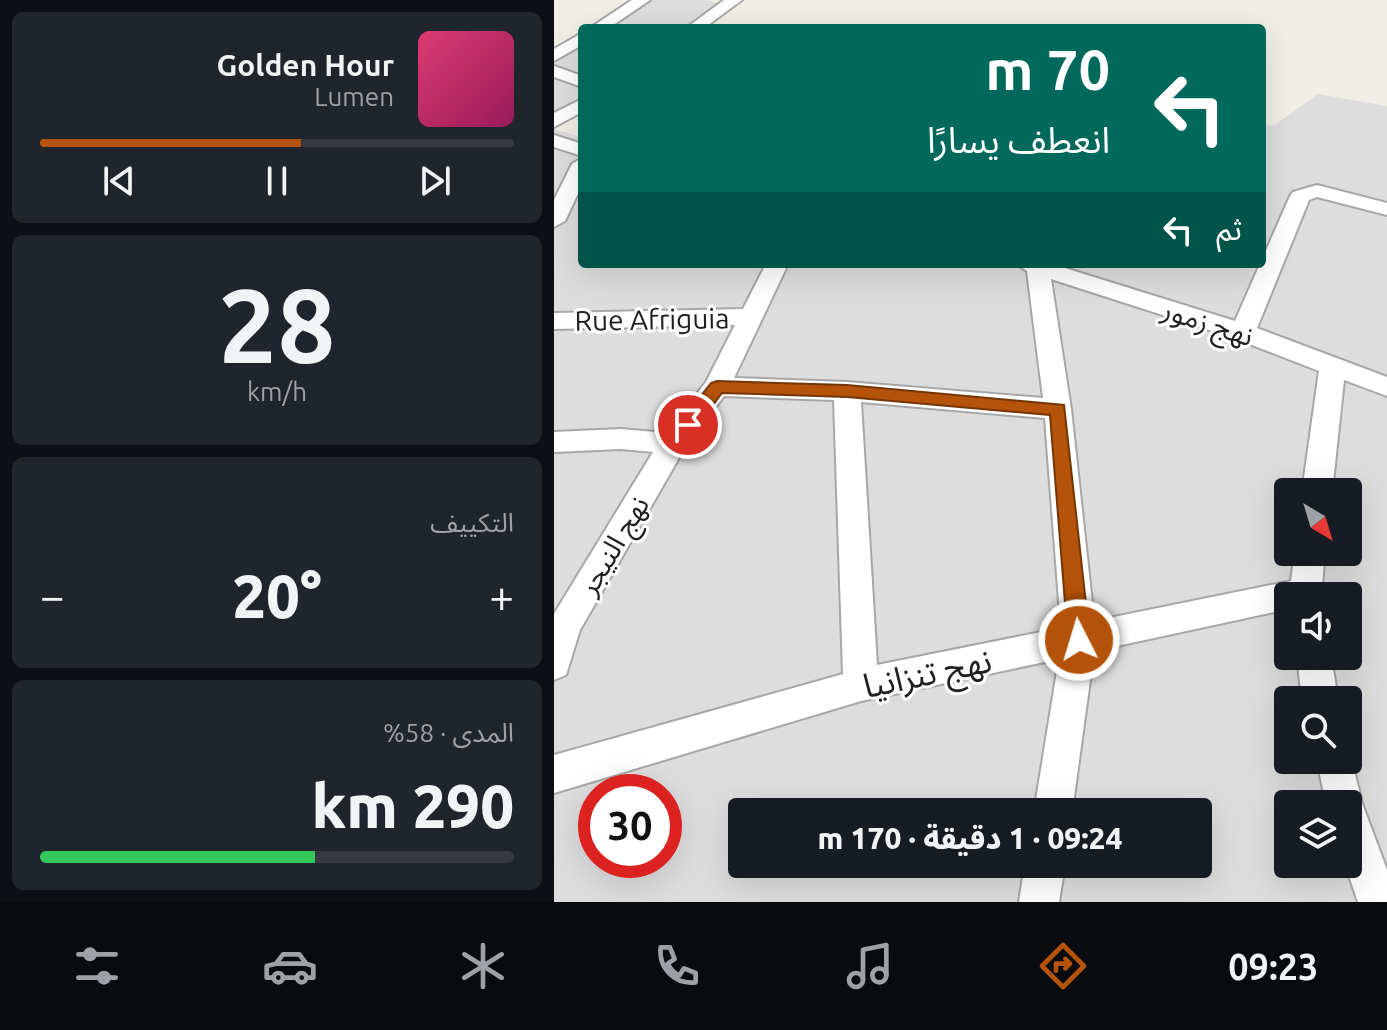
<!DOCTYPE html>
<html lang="ar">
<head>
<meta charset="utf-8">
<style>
  :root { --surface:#171b24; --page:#20242c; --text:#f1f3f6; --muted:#9ea1a6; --line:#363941; --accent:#b45309 }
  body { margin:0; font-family:Ubuntu,"Noto Sans Arabic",sans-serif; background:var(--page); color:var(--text); direction:rtl; height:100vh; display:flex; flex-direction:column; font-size:30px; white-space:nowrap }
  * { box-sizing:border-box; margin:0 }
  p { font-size:26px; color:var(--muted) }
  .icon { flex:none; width:44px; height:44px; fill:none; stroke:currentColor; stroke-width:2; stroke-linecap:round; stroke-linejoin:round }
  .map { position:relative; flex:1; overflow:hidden; direction:ltr }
  .side { display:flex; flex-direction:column; gap:12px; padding:12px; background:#0d0f14; width:554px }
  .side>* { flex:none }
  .hud { position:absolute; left:24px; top:24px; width:688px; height:244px; border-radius:8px; box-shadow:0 8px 32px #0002; direction:rtl; background:#00695c; color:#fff; overflow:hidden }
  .needle { width:52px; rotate:142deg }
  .controls { position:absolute; left:720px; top:478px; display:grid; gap:16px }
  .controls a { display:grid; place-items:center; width:88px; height:88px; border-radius:8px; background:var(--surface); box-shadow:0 8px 32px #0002; font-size:40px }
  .speed { position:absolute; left:24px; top:774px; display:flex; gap:16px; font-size:40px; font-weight:700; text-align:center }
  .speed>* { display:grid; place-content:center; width:104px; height:104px; border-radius:50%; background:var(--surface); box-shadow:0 8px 32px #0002; line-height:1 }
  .speed .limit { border:12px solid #d22; background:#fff; color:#111 }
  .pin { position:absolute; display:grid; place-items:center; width:68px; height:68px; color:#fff; margin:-34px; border:4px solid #fff; border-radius:50%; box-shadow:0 2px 8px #0007 }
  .me { position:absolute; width:88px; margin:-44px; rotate:355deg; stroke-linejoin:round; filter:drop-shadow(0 0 6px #0008) }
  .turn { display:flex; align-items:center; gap:28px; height:168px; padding:0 24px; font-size:36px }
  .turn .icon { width:104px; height:104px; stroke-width:2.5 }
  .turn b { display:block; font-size:56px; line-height:68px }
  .then { display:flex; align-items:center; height:76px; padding:0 24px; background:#0003; gap:16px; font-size:30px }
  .big { font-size:60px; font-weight:800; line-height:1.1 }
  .side .widget { flex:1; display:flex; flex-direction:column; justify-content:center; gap:12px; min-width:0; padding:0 28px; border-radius:12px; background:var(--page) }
  .side .dial { align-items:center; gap:0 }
  .dial b { font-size:104px; line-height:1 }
  .song { display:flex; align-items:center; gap:24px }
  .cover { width:96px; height:96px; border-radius:12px; background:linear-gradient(135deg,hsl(340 70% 55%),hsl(330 70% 35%)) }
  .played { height:8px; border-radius:4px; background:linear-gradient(90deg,var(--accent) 55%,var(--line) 55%) }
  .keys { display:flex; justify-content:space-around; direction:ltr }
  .heat { display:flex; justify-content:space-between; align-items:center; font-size:44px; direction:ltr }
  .charge { height:12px; border-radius:6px; background:linear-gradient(90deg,#34c759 58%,var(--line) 0) }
  .trip { position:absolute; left:174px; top:798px; width:484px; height:80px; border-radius:8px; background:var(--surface); box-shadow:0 8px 32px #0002; font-weight:800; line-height:80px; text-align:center; direction:rtl }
  .tab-bar { display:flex; height:128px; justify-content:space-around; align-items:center; background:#090b0e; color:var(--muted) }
  .tab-bar .icon { width:56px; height:56px }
  .tab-bar .active { color:var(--accent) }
  .tab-bar b { font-size:36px; color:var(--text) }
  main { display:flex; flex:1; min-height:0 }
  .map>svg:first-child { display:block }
  .residential { fill:#dedddd; fill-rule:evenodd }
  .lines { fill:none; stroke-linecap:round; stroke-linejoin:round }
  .street-casing { stroke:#a7a7a7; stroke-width:4 }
  .street { fill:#fff; fill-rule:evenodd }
  .route { fill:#b45309; stroke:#753606; stroke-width:2 }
  .labels { text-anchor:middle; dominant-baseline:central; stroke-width:6; stroke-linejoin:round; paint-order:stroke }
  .street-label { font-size:28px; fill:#202020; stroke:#fff }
  .near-street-label { font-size:34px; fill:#202020; stroke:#fff }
</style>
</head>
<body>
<main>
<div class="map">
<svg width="833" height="902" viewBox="0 0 833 902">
  <rect width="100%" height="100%" fill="#f1eee7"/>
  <!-- residential -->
  <path class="residential" d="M 91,0 L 151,0 L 165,3 L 132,28 L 43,28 Z
    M 28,37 L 28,99 L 0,117 L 0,53 Z
    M 764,94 L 833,106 L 833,902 L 0,902 L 0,129 L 28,137 L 28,264 L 708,264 L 708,126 L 721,125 ZM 734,492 L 794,492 L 794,552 L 734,552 ZM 734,596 L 794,596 L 794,656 L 734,656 ZM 734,700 L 794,700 L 794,760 L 734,760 ZM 42,792 L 110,792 L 110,860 L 42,860 ZM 734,804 L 794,804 L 794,864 L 734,864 ZM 188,812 L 644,812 L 644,864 L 188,864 Z"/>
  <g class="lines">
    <!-- street casing -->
    <g class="street-casing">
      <path id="street" d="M 78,0 L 96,0 L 55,28 L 36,28 Z
        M 170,0 L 188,0 L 150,28 L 132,28 Z
        M 28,33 L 28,45 L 0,61 L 0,49 Z
        M 0,66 L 28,76 L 28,87 L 0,77 Z
        M 28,99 L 28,112 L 0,127 L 0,113 Z
        M 0,135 L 28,144 L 28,156 L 0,147 Z
        M 28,158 L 28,185 L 11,221 L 0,227 L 0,200 L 18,164 Z
        M 763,185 L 833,203 L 833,215 L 763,197 L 755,200 L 703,328 L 833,377 L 833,396 L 790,380 L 778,492 L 748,492 L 765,371 L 680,338 L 497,279 L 517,409 L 540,621 L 737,581 L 741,552 L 771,552 L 767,596 L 734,596 L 734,609 L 540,651 L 518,812 L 480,812 L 505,659 L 307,701 L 0,793 L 0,755 L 289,674 L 280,400 L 170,396 L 129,451 L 26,630 L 12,675 L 0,680 L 0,614 L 99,452 L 67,449 L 0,452 L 0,432 L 67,429 L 112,433 L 152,382 L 181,325 L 0,329 L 0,313 L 189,309 L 212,264 L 234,264 L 180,378 L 293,382 L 489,398 L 473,271 L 463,264 L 498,264 L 681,321 L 736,196 L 739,192 ZM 307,402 L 491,418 L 507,628 L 323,665 Z
        M 743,656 L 777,656 L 784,700 L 748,700 Z
        M 794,747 L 809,806 L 833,870 L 833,902 L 804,902 L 791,864 L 794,864 L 794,804 L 772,804 L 763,760 L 794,760 Z
        M 471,864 L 511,864 L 505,902 L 465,902 Z"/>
    </g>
    <!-- street -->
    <use href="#street" class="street"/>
  </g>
  <!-- route -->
  <path class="route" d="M 163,381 L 293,385 L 510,405 L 536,640 L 533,647 L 525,650 L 517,647 L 514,640 L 496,415 L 293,397 L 168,393 L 140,430 L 127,430 L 125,425 L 127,421 L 157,383 Z"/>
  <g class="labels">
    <!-- street labels -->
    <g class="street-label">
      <text transform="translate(98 319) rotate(-1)">Rue Afriguia</text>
      <text transform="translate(654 322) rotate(18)">نهج زمور</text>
      <text transform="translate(59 545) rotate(-59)">نهج النيجر</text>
    </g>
    <!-- near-street labels -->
    <g class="near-street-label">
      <text transform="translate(373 672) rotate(-12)">نهج تنزانيا</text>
    </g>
  </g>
</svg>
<div class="controls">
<a><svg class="needle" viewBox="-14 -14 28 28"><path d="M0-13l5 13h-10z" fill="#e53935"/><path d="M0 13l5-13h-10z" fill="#9ea1a6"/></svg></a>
<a><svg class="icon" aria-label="sound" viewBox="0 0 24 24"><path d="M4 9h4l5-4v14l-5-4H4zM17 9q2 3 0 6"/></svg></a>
<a><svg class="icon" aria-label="search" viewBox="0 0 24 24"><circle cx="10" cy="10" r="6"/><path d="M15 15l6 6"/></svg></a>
<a><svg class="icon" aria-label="layers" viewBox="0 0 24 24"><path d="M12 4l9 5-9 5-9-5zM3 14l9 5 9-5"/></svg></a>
</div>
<div class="speed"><div class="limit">30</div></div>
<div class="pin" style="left:134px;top:425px;background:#d93025"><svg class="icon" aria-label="arrive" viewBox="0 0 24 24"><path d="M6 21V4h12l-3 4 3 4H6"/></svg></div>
<svg class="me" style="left:525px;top:640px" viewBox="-20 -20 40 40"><circle r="17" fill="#b45309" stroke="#fff" stroke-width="3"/><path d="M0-11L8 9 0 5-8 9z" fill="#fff"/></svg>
<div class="trip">09:24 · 1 دقيقة · 170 m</div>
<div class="hud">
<div class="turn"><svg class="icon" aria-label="left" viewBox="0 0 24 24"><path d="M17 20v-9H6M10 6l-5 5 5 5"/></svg><div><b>70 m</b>انعطف يسارًا</div></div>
<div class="then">ثم<svg class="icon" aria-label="left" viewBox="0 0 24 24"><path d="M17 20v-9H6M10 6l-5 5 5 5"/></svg></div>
</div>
</div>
<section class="side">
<div class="widget">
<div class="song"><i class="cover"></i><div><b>Golden Hour</b><p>Lumen</p></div></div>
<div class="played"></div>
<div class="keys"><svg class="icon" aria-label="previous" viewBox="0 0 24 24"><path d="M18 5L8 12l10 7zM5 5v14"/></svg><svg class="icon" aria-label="pause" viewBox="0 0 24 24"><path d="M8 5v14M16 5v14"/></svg><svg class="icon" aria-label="next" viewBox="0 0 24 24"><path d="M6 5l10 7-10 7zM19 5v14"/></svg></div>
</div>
<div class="widget dial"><b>28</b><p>km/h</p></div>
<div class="widget"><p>التكييف</p>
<div class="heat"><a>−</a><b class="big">20°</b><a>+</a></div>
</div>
<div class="widget"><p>المدى · 58%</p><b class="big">290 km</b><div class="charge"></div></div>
</section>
</main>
<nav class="tab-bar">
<b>09:23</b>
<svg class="icon active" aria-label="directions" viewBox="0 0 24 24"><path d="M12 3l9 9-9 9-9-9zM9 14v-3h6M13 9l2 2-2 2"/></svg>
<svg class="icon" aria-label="music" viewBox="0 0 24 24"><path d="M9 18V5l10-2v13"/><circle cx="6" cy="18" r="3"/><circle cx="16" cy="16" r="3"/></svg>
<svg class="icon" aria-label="phone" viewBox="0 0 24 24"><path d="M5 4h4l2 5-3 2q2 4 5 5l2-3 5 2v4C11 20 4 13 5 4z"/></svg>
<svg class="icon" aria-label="climate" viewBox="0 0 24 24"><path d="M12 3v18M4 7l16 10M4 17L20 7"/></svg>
<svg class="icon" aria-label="car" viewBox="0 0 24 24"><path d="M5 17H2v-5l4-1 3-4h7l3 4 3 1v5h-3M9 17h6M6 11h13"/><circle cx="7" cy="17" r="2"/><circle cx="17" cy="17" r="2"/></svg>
<svg class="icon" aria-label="filters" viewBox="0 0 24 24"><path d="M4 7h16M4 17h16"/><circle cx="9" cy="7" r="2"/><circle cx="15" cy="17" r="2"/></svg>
</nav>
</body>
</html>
